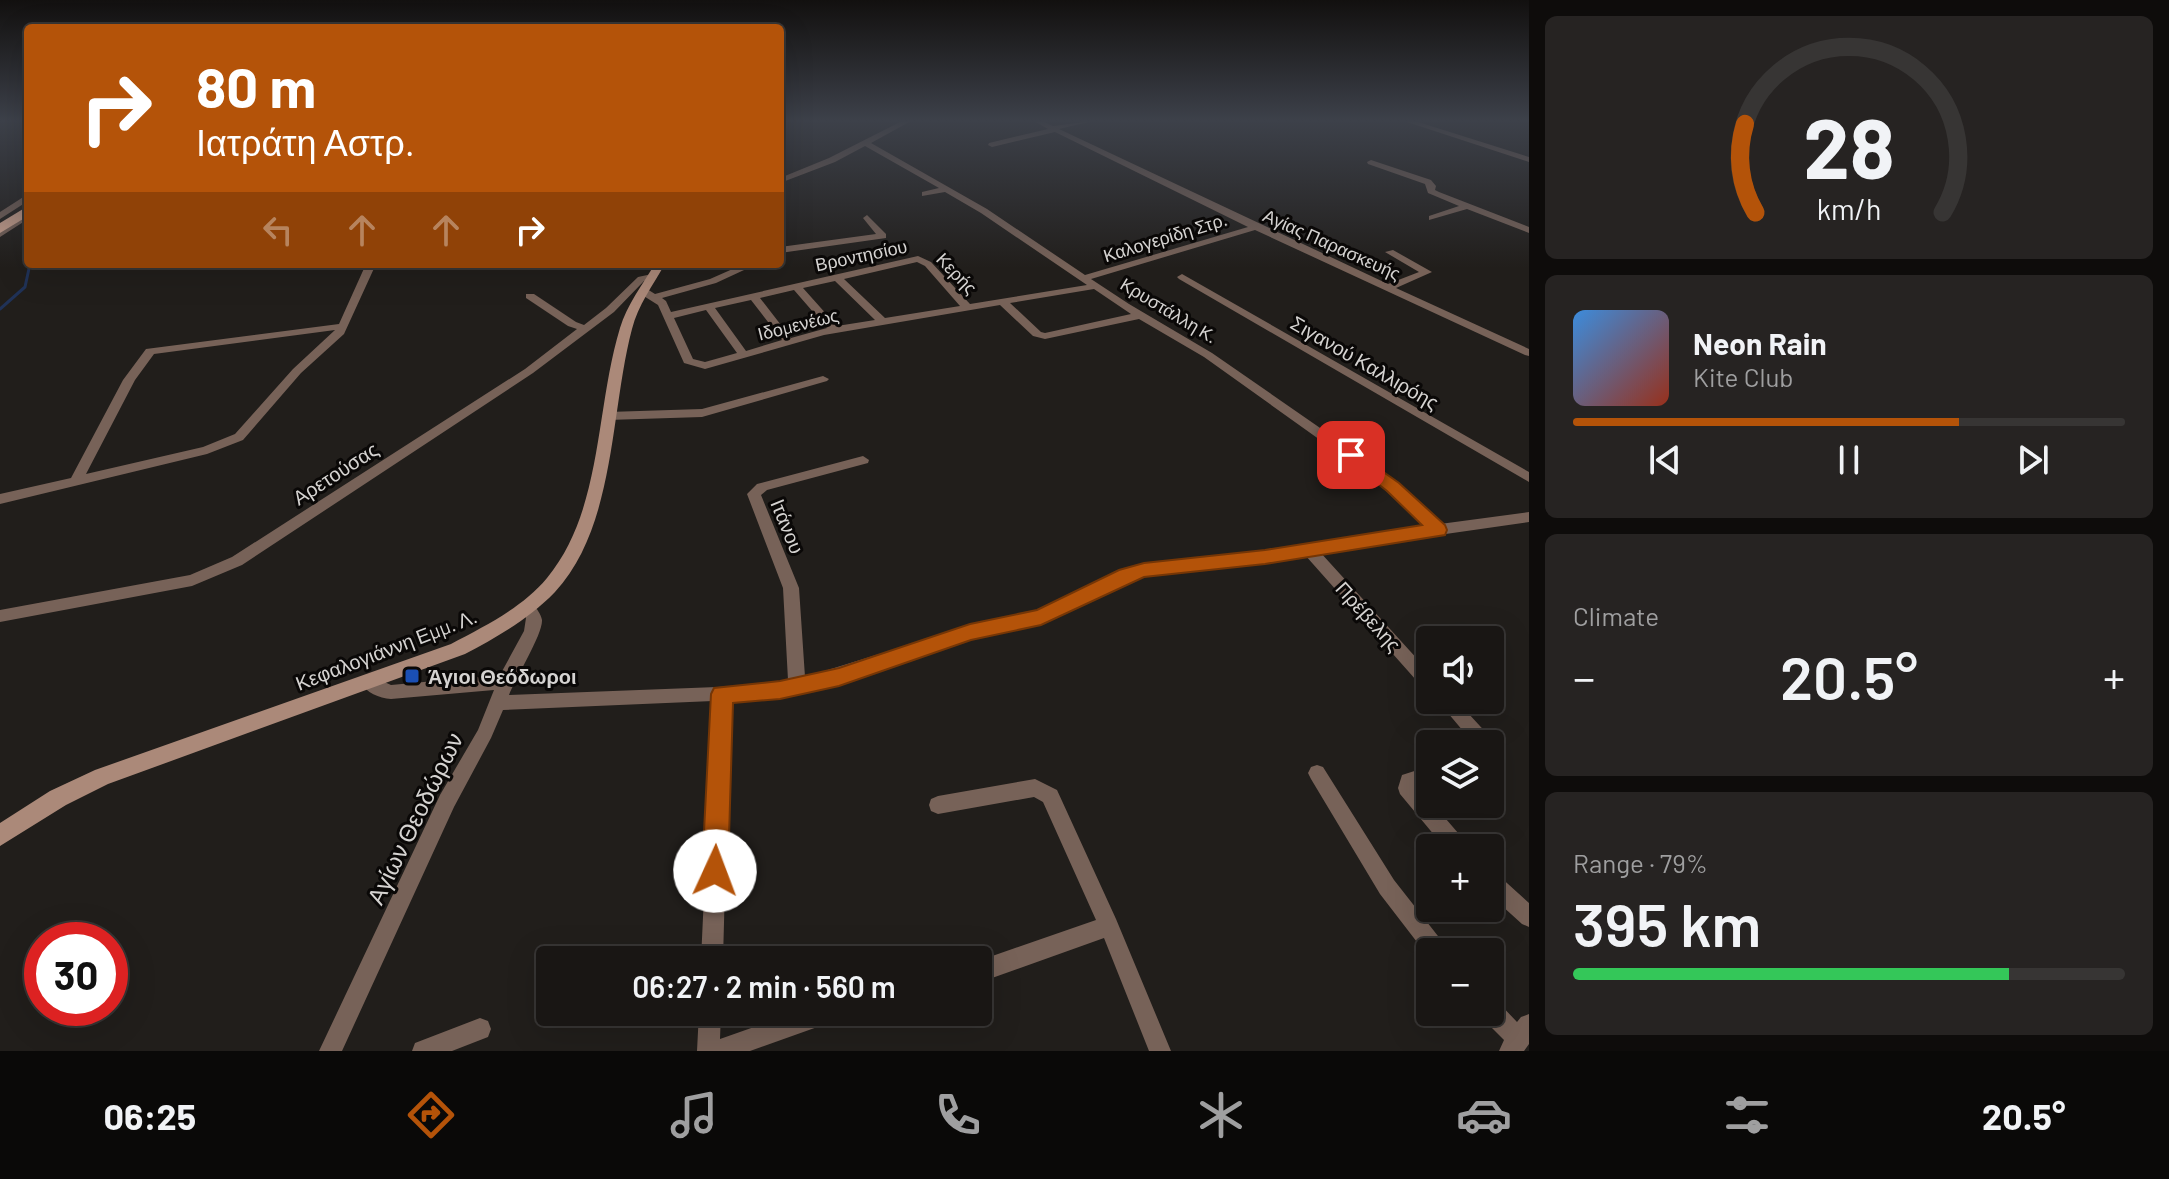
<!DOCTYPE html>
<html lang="en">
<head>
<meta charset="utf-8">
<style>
  :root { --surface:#191614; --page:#262322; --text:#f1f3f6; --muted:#9f9fa0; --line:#373534; --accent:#b45309 }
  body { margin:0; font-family:Barlow,sans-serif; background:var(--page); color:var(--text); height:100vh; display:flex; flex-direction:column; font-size:30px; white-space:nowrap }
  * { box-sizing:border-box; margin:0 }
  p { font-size:26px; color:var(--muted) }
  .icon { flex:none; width:44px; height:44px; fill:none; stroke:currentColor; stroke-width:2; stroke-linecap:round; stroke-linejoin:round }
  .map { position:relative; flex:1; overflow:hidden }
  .sheet { display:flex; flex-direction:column; gap:16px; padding:16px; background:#0e0c0b; width:640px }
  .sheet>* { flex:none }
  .banner { position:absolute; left:24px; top:24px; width:760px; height:244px; border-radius:8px; box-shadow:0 8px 32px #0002,0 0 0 2px var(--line); background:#b45309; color:#fff; overflow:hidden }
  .controls { position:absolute; left:1416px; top:626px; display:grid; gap:16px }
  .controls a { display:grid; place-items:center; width:88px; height:88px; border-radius:8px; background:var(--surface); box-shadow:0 8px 32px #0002,0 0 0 2px var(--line); font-size:40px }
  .speed { position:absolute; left:24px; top:922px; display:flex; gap:16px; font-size:40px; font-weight:700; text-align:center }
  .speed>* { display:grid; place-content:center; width:104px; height:104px; border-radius:50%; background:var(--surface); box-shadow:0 8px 32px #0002,0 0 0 2px var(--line); line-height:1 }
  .speed .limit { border:12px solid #d22; background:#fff; color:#111 }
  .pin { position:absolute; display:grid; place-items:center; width:68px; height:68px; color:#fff; margin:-34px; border-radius:16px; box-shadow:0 4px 12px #0006 }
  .me { position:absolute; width:88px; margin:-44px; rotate:2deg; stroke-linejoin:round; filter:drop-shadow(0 0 6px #0008) }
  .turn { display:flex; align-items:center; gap:28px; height:168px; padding:0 40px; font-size:36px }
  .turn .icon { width:104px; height:104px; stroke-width:2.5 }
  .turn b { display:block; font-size:56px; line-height:68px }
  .lanes { display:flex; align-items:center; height:76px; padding:0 40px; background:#0003; justify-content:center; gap:40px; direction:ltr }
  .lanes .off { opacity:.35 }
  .big { font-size:60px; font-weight:600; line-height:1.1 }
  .sheet .widget { flex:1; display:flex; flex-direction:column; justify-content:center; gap:12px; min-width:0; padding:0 28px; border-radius:12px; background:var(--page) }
  .sheet .dial { align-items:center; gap:0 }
  .dial svg { height:208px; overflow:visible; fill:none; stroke:var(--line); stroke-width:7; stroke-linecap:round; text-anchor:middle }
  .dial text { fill:var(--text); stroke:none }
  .song { display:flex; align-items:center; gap:24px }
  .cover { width:96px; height:96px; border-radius:12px; background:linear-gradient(135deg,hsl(210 70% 55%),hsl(10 70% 35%)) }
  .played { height:8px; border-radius:4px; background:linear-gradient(90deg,var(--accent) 70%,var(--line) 70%) }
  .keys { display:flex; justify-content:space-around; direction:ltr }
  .heat { display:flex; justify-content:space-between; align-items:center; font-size:44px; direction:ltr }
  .charge { height:12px; border-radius:6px; background:linear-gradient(90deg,#34c759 79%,var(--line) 0) }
  .trip { position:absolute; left:536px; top:946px; width:456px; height:80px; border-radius:8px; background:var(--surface); box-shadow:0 8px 32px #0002,0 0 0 2px var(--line); font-weight:600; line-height:80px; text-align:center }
  .menu { display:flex; height:128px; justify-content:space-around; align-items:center; background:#0a0908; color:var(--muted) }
  .menu .icon { width:56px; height:56px }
  .menu .active { color:var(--accent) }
  .menu b { font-size:36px; color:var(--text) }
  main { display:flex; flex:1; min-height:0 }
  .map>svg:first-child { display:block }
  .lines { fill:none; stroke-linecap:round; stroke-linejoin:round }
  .stream { stroke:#203257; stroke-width:3 }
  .minor { fill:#776258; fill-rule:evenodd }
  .secondary { fill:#ab8979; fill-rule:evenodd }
  .primary { fill:#d2a792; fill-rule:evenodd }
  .route { fill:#b45309; stroke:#753606; stroke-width:2 }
  .transit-dot { fill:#1a4fb4; stroke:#0a0807; stroke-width:3 }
  .labels { text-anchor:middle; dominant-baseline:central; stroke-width:6; stroke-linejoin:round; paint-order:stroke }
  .far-street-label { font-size:18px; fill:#d5d3d1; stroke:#0a0807 }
  .street-label { font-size:20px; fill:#d5d3d1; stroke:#0a0807 }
  .poi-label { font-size:20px; font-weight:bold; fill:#d5d3d1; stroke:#0a0807; text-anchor:start }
  .near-street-label { font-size:24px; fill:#d5d3d1; stroke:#0a0807 }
</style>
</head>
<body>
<main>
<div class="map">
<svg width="1529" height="1051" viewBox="0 0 1529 1051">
  <rect width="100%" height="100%" fill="#211e1b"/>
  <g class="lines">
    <!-- stream -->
    <path class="stream" d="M 0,309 L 25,287 L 30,264"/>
    <!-- minor -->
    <path class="minor" d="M 902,121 L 911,121 L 871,143 L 987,209 L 1085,275 L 1248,227 L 1055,132 L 992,147 L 988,145 L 989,143 L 1048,129 L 1034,121 L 1042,121 L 1053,126 L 1093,121 L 1059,129 L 1388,284 L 1419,272 L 1385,252 L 1393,250 L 1432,272 L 1396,288 L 1529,349 L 1529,356 L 1525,355 L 1255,230 L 1091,279 L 1129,304 L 1212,353 L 1375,466 L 1440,524 L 1529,512 L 1529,522 L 1320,552 L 1430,673 L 1430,691 L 1424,689 L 1305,555 L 1265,562 L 1145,575 L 1046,621 L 970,638 L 815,690 L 797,694 L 730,701 L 723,960 L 701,960 L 713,701 L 503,710 L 491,738 L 454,807 L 342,1051 L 319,1051 L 440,795 L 478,730 L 494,690 L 391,699 C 379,698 366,693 361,682 L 363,677 L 369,675 L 391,685 L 500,675 L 524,631 L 526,618 L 520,607 L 523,603 L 533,603 C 536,608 541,614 542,620 C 543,634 515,679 509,695 L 743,686 L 788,680 L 783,588 L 747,494 L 757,484 L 863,456 L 869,460 L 868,463 L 767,490 L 761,495 L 799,588 L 805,677 L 970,626 L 1038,612 L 1121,572 L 1144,565 L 1265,552 L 1425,526 L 1365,472 L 1204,357 L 1139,319 L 1045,339 L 1033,336 L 1000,305 L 824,335 L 705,369 L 684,363 L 658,305 L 639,293 L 639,289 L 647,289 L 655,294 L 710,279 L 744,264 L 757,264 L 716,283 L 662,298 L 666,301 L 671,312 L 918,256 L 931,262 L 970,304 L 1087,285 L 981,213 L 945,192 L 922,196 L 922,192 L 939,188 L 865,146 L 835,162 L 780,183 L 780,178 L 829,158 ZM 917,262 L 925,266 L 960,306 L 885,318 L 844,279 ZM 835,281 L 875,320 L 837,326 L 803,288 ZM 1094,289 L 1131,314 L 1045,333 L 1041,332 L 1010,303 ZM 794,290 L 827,328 L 791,338 L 760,298 ZM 751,300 L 782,340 L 746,351 L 715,308 ZM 706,310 L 737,353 L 705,362 L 693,359 L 674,318 Z
      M 1404,121 L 1415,121 L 1529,157 L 1529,162 Z
      M 1371,160 L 1431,180 L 1436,186 L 1435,190 L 1439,192 L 1529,227 L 1529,233 L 1467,209 L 1429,220 L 1429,216 L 1459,206 L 1428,193 L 1425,184 L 1368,164 L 1367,162 Z
      M 28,194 L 28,201 L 0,219 L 0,212 Z
      M 28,212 L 28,219 L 0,237 L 0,230 Z
      M 867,215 L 886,234 L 886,238 L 780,253 L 780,247 L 876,234 L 863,218 Z
      M 366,264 L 376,264 L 344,334 L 301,373 L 243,440 L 207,454 L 0,504 L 0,494 L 71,478 L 123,380 L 146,349 L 339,324 ZM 335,330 L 293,369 L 235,434 L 203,447 L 86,474 L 135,380 L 154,354 Z
      M 652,274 L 657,277 L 655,279 L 644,281 L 614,312 L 533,373 L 242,565 L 192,586 L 0,622 L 0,610 L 190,575 L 232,557 L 525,369 L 577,329 L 568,326 L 526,298 L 526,294 L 534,294 L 576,322 L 584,325 L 606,308 L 638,277 Z
      M 1182,274 L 1529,472 L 1529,482 L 1179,279 L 1177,277 Z
      M 823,376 L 829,379 L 827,381 L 702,417 L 608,420 L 602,416 L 608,412 L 702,409 Z
      M 1437,700 L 1456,700 L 1491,738 L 1494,744 L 1491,750 L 1490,744 L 1474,744 Z
      M 1317,765 L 1323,767 L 1394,880 L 1445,945 L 1449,952 L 1430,952 L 1430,959 L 1380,894 L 1311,779 L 1308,773 L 1311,767 Z
      M 1430,766 L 1430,782 L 1417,786 L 1430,801 L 1430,804 L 1433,804 L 1465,841 L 1468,848 L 1445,848 L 1400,794 L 1398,788 L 1402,775 Z
      M 1035,779 L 1057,790 L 1116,919 L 1171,1051 L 1149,1051 L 1104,938 L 978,983 L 978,961 L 1096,920 L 1043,802 L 1034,797 L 938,814 L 931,811 L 929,805 L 931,799 L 938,796 Z
      M 1490,871 L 1497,874 L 1529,903 L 1529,927 L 1522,924 L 1490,895 Z
      M 1490,999 L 1498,1002 L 1517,1022 L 1521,1017 L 1529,1014 L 1529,1044 L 1524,1051 L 1499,1051 L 1504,1040 L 1482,1018 L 1480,1012 L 1490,1012 Z
      M 699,1012 L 721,1012 L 720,1039 L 797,1012 L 840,1012 L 837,1020 L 750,1051 L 697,1051 Z
      M 480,1018 L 488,1021 L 491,1029 L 488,1037 L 452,1051 L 412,1051 L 415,1043 Z"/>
    <!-- secondary -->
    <path class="secondary" d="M 655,264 L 665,264 C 653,285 638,305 632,329 C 610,412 616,526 555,592 C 529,619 497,637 465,654 L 108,784 L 66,805 L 0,846 L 0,823 L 50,791 L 95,770 L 451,644 C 485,626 522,608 547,578 C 603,510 595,410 620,328 C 627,305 642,285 655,264 Z"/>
    <!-- primary -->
    <path class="primary" d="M 28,206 L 28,216 L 0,233 L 0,223 Z"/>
  </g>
  <!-- sky -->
  <linearGradient id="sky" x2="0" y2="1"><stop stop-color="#12100f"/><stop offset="0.45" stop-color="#3d414a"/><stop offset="1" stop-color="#3d414a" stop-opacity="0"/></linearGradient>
  <rect width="1529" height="268" fill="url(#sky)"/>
  <!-- route -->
  <path class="route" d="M 1351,449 L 1399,483 L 1445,525 L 1447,530 L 1445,535 L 1265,564 L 1144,577 L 1041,625 L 971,640 L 839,686 L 780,699 L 733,703 L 728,871 L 724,881 L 715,884 L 706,881 L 702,871 L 711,694 L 714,688 L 780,681 L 839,668 L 970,624 L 1037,610 L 1119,570 L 1144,563 L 1265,550 L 1422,525 L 1387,491 L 1345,458 L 1343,455 L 1345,451 Z"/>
  <!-- markers -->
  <rect class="transit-dot" x="404" y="668" width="16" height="16" rx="4"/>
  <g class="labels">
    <!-- far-street labels -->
    <g class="far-street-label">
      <text transform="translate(1165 237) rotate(-17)">Καλογερίδη Στρ.</text>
      <text transform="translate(1332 244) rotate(24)">Αγίας Παρασκευής</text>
      <text transform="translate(861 255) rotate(-12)">Βροντησίου</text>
      <text transform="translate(957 273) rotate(46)">Κερής</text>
      <text transform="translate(1169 310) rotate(31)">Κρυστάλλη Κ.</text>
      <text transform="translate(798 324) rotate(-14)">Ιδομενέως</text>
    </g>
    <!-- street labels -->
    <g class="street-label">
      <text transform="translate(1365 362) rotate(30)">Σιγανού Καλλιρόης</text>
      <text transform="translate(335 473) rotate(-33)">Αρετούσας</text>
      <text transform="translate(788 526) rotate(68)">Ιτάνου</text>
      <text transform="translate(1369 616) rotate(48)">Πρέβελης</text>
      <text transform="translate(386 649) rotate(-21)">Κεφαλογιάννη Εμμ. Λ.</text>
    </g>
    <!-- poi labels -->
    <g class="poi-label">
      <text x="428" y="676">Άγιοι Θεόδωροι</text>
    </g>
    <!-- near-street labels -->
    <g class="near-street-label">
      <text transform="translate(414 818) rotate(-64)">Αγίων Θεοδώρων</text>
    </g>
  </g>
</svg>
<div class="controls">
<a><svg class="icon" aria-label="sound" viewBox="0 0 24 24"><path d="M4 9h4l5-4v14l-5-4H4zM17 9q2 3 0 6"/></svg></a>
<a><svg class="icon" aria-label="layers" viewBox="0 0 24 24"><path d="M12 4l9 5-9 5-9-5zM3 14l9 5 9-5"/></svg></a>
<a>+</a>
<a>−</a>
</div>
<div class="speed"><div class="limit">30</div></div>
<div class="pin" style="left:1351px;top:455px;background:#d93025"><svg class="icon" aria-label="arrive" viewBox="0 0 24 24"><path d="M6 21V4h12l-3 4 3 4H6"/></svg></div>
<svg class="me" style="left:715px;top:871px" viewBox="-20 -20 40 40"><circle r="19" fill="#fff"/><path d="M0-13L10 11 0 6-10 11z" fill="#b45309"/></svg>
<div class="trip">06:27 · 2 min · 560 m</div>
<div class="banner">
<div class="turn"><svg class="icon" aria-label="right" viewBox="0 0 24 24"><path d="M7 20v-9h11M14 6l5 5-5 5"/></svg><div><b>80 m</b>Ιατράτη Αστρ.</div></div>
<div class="lanes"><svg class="icon off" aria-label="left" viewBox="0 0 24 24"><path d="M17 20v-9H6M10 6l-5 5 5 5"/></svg><svg class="icon off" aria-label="ahead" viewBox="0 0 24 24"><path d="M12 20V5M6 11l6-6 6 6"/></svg><svg class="icon off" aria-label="ahead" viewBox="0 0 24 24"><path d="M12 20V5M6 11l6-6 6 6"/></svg><svg class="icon" aria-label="right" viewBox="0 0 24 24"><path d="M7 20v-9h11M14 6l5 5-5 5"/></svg></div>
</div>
</div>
<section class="sheet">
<div class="widget dial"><svg viewBox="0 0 100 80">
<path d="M14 69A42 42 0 1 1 86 69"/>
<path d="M14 69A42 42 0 0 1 10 35" stroke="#b45309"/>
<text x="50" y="56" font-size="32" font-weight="700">28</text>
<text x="50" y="72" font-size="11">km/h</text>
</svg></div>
<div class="widget">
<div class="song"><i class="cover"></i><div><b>Neon Rain</b><p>Kite Club</p></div></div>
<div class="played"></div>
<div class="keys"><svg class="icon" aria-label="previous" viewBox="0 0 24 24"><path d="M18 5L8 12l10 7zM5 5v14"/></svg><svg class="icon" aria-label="pause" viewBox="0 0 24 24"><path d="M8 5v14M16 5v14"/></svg><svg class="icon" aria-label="next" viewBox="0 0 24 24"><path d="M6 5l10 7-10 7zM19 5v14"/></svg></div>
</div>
<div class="widget"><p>Climate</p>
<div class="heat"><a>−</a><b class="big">20.5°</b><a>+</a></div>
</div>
<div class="widget"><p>Range · 79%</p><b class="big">395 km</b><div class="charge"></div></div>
</section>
</main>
<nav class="menu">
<b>06:25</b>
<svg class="icon active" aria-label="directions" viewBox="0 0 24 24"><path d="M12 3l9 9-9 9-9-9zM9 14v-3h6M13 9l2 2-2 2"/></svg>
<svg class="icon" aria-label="music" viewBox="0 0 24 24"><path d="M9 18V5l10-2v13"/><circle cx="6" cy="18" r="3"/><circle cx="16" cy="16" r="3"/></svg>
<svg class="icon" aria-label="phone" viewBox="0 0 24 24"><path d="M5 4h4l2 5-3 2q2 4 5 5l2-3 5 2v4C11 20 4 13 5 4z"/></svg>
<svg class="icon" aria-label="climate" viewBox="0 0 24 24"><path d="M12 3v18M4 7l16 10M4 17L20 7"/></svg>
<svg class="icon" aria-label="car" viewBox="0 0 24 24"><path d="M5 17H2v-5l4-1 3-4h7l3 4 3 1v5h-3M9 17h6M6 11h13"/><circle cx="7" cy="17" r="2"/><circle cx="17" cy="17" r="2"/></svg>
<svg class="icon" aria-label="filters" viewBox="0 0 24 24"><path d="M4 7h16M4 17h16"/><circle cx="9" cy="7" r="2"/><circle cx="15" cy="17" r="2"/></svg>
<b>20.5°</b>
</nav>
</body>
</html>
